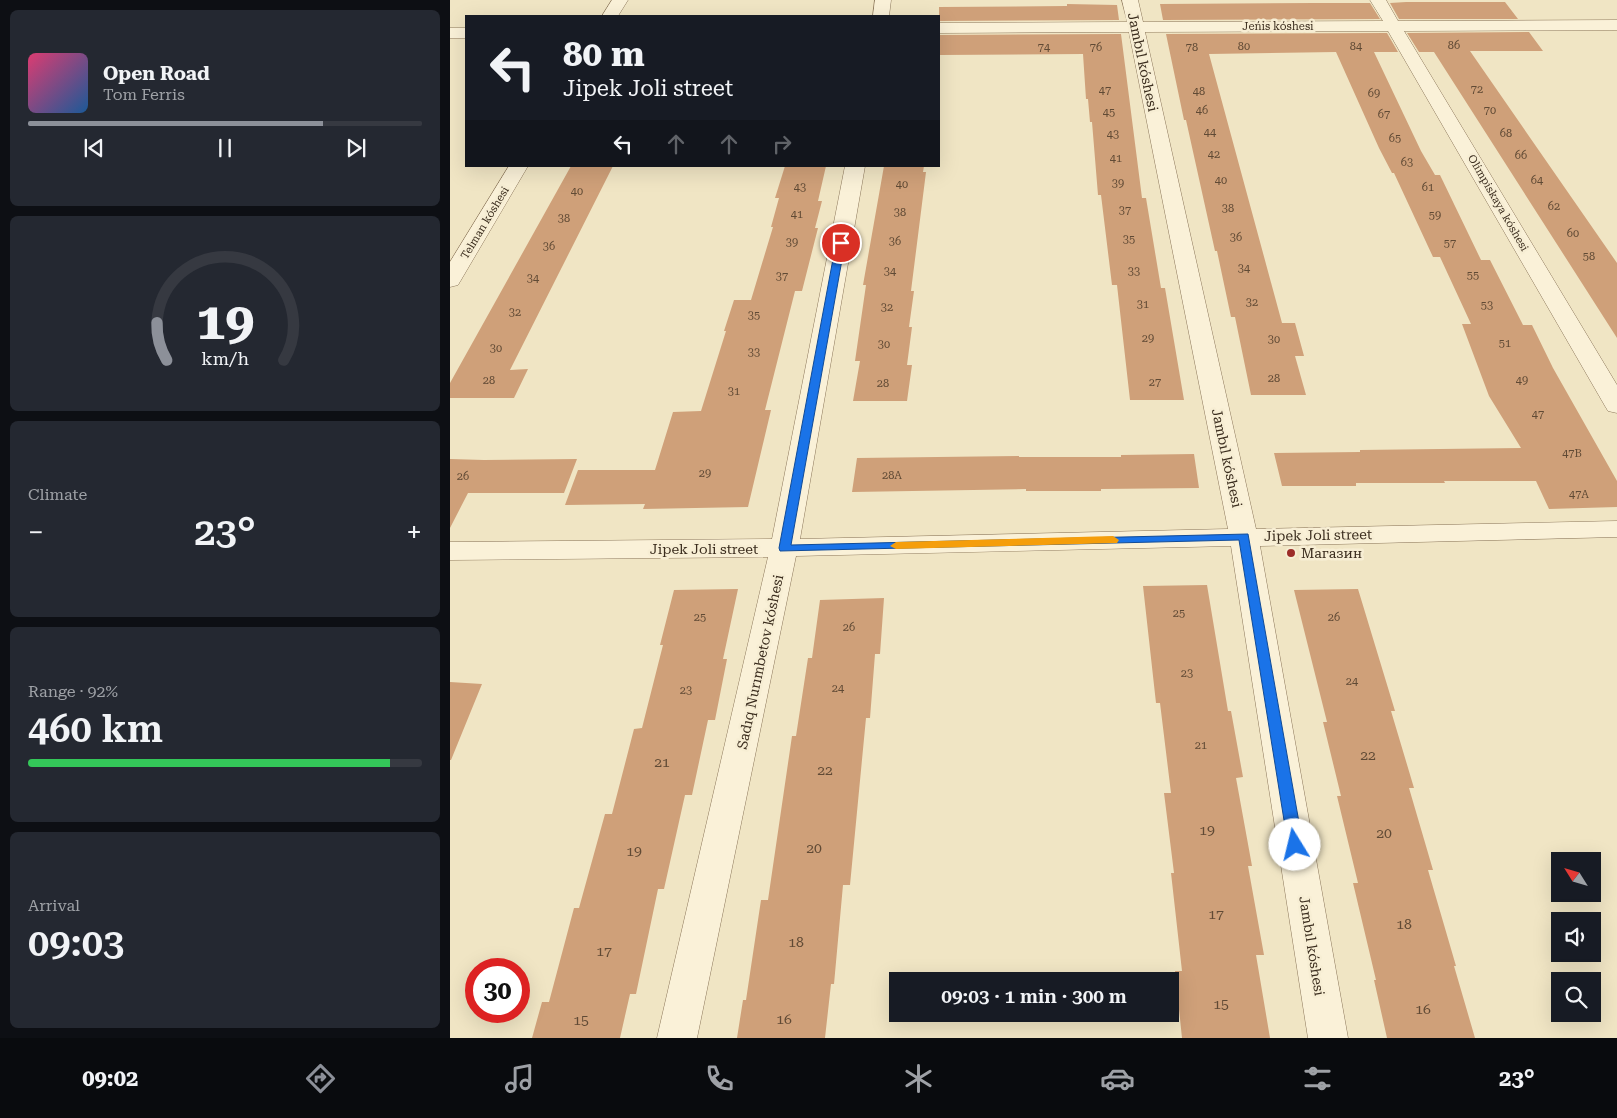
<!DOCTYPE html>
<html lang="en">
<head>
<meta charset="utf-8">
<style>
  :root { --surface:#171b24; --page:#242831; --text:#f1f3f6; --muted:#9ea1a6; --line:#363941; --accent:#8c9099 }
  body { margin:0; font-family:"Roboto Serif",serif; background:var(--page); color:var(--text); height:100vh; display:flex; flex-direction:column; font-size:19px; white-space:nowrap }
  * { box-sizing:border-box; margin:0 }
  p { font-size:16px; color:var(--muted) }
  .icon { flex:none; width:28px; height:28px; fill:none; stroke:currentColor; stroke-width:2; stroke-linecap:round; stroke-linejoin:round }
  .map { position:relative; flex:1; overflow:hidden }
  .side { display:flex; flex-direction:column; gap:10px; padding:10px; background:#0d0f14; width:450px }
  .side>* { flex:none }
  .banner { position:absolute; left:15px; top:15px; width:475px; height:152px; border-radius:0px; box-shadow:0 5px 20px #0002; background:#171b24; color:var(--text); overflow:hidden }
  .needle { width:32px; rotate:307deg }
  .buttons { position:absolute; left:1101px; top:852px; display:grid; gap:10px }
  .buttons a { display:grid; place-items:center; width:50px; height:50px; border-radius:0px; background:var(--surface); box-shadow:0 5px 20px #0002; font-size:25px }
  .speed { position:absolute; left:15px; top:958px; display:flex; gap:10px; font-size:25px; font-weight:700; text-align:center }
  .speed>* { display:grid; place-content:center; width:65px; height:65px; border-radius:50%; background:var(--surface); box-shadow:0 5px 20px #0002; line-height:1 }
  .speed .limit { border:8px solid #d22; background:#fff; color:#111 }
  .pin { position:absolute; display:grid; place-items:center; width:42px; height:42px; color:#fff; margin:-21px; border:2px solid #fff; border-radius:50%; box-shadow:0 1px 5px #0007 }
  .me { position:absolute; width:55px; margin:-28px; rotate:351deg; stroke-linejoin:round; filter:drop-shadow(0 0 4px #0008) }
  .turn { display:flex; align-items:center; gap:18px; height:105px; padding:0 15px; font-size:22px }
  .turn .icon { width:65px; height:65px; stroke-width:2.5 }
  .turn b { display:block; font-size:35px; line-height:42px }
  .lanes { display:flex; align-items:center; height:48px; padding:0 15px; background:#0003; justify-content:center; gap:25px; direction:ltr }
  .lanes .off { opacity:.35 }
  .big { font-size:38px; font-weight:600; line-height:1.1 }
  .side .card { flex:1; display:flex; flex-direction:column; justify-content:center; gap:8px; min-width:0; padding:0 18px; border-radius:8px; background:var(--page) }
  .side .dial { align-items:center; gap:0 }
  .dial svg { height:130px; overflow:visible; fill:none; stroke:var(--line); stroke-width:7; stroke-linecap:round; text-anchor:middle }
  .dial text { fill:var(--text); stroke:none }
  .song { display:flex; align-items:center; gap:15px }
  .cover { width:60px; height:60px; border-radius:8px; background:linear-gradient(135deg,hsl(340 70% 55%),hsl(210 70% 35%)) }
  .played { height:5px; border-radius:2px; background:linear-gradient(90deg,var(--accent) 75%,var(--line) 75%) }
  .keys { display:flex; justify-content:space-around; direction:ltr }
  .heat { display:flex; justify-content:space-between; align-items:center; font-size:28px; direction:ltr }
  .charge { height:8px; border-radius:4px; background:linear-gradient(90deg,#34c759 92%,var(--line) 0) }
  .trip { position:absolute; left:439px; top:972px; width:290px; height:50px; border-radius:0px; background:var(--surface); box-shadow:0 5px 20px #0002; font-weight:600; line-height:50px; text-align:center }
  .tabs { display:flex; height:80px; justify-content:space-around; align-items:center; background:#090b0e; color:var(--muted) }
  .tabs .icon { width:35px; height:35px }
  .tabs .on { color:var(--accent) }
  .tabs b { font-size:22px; color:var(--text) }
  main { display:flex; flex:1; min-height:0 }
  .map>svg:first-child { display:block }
  .building { fill:#cfa079 }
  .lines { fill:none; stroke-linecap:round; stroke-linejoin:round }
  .minor-casing { stroke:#8b765a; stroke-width:1 }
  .minor { fill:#faf1d8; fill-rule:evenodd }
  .route { fill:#1a73e8; stroke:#114b97 }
  .slow { fill:#f59e0b }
  .poi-dot { fill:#9c2c28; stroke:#f7eed4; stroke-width:2 }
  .labels { text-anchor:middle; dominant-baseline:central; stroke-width:5; stroke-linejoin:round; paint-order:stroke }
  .far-street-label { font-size:11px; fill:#3b2d1e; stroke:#f7eed4 }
  .number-label { font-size:11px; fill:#604a35 }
  .street-label { font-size:14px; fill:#3b2d1e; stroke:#f7eed4 }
  .poi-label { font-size:14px; fill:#3b2d1e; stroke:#f7eed4; text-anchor:start }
  .near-number-label { font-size:14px; fill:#604a35 }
</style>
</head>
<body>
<main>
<section class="side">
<div class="card">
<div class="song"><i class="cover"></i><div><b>Open Road</b><p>Tom Ferris</p></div></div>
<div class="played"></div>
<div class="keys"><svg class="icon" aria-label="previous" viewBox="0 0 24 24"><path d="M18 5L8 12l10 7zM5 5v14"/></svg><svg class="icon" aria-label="pause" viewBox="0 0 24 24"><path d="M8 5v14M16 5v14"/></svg><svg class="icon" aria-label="next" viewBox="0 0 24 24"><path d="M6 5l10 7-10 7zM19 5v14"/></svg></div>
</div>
<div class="card dial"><svg viewBox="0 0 100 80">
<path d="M14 69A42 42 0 1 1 86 69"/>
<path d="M14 69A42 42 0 0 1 8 46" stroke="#8c9099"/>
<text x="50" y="56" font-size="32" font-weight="700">19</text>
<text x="50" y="72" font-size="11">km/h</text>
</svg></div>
<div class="card"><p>Climate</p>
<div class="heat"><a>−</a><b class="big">23°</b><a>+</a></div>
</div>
<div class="card"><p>Range · 92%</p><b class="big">460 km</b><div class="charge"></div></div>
<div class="card"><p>Arrival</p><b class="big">09:03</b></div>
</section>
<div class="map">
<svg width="1167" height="1038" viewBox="0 0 1167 1038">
  <rect width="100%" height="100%" fill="#f0e5c4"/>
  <!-- building -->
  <path class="building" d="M 956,2 L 1055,2 L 1068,19 L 949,19 L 940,3 Z
    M 864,3 L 920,3 L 930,19 L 713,20 L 710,4 Z
    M 617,4 L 667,5 L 669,20 L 489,21 L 489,7 L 617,6 Z
    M 1079,32 L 1093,51 L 1020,51 L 1167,263 L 1167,338 L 984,52 L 969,52 L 957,33 Z
    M 937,33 L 948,52 L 924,52 L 971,151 L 985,175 L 990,175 L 1031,260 L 1040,260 L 1073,325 L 1082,325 L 1103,368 L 1167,481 L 1167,507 L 1099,509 L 1086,481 L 994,481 L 995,483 L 906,483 L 906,486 L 832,486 L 824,453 L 910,452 L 910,450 L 1071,448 L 1039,396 L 1012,324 L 1021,324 L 990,257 L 983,257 L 944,173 L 942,173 L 929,148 L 886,52 L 759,54 L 832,323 L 845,323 L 854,356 L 845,356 L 856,395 L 801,395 L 785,317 L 781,317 L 767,251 L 765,251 L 736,120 L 734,120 L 716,34 Z
    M 671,34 L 692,198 L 696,198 L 711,288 L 715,288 L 734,400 L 680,400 L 667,285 L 662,285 L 651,195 L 648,195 L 642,122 L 640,122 L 638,99 L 636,99 L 633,54 L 489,55 L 489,35 Z
    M 121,166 L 163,166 L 60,370 L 78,369 L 64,398 L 0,398 L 0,383 Z
    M 335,166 L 376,166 L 368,201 L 372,201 L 365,228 L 368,228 L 352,291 L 345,291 L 315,410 L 321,410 L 298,507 L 193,509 L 195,504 L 115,505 L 128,470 L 205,470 L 223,412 L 251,411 L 276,331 L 274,331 L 284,300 L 301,300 L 323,227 L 321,227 L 329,198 L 325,198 Z
    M 434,166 L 474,166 L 473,172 L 476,172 L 461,291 L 464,291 L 459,327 L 462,327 L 457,365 L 462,365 L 457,401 L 403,401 L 410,361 L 405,361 L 416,285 L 413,285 Z
    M 744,454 L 749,488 L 651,489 L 651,491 L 576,491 L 576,489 L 402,492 L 407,458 L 569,456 L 569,457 L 671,457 L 671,455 Z
    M 0,459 L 34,460 L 127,459 L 114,493 L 18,493 L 0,528 Z
    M 757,585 L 778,711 L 781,711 L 793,777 L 786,778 L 802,866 L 798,866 L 814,955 L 806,955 L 820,1038 L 732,1038 L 725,971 L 732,971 L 721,873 L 724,873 L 714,793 L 721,793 L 710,703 L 706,703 L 693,586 Z
    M 288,589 L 273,659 L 277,659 L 265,720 L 258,720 L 242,795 L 235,795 L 214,889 L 208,889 L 186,994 L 180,994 L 170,1038 L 82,1038 L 92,1002 L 99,1002 L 124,908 L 129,908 L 155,814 L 162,814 L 184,729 L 192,728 L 213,645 L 210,645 L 224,590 Z
    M 908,589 L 945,711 L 941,711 L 964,788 L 959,788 L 983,870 L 978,870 L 1006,966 L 1004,966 L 1025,1038 L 937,1038 L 924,980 L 926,980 L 903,883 L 908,883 L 887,796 L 891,796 L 873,722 L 877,722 L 844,590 Z
    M 434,598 L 430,654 L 425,654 L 420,718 L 416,718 L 400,885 L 393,885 L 384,984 L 381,984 L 375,1038 L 287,1038 L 293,1000 L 296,1000 L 311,900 L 318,900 L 342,736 L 346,736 L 358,658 L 362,658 L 370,600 Z
    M 0,682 L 32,684 L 1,760 L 0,760 Z"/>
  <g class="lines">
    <!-- minor casing -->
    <g class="minor-casing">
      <path id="minor" d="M 162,0 L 178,0 L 168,16 L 152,16 Z
        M 425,0 L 441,0 L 439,16 L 423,16 Z
        M 672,0 L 688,0 L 693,22 L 933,21 L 920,0 L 936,0 L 948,21 L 1167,20 L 1167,30 L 954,31 L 1167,385 L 1167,413 L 1158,411 L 1155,406 L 938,31 L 695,32 L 806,529 L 1167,521 L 1167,537 L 810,546 L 898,1038 L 858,1038 L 781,546 L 346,556 L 247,1038 L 207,1038 L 318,557 L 0,560 L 0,542 L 322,539 L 395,166 L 415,166 L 350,539 L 778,529 L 679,32 L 489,33 L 489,23 L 677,22 Z
        M 0,28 L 16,28 L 16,38 L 0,38 Z
        M 59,166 L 78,166 L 11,280 L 8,285 L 0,287 L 0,262 Z"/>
    </g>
    <!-- minor -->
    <use href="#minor" class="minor"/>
  </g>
  <!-- route -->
  <path class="route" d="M 391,240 L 395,243 L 341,545 L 798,534 L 853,845 L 851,849 L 845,851 L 840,849 L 838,845 L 789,540 L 330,551 L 329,548 L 386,243 Z"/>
  <!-- slow -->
  <path class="slow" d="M 663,536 L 669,540 L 667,543 L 446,549 L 440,546 L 446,542 Z"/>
  <!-- markers -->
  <circle class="poi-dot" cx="841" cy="553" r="5"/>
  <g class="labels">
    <!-- far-street labels -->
    <g class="far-street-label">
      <text x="828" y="26">Jeńis kóshesi</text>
      <text transform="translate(1048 203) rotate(60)">Olimpiskaya kóshesi</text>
      <text transform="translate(35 223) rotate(-59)">Telman kóshesi</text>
    </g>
    <!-- number labels -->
    <g class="number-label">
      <text x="1004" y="45">86</text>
      <text x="794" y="46">80</text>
      <text x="906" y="46">84</text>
      <text x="594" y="47">74</text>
      <text x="646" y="47">76</text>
      <text x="742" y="47">78</text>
      <text x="1027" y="89">72</text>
      <text x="655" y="90">47</text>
      <text x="749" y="91">48</text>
      <text x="924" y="93">69</text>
      <text x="752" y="110">46</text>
      <text x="1040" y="110">70</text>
      <text x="659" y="112">45</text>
      <text x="934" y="114">67</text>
      <text x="760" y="132">44</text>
      <text x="1056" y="133">68</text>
      <text x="663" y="134">43</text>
      <text x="945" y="138">65</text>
      <text x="764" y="154">42</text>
      <text x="1071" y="155">66</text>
      <text x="666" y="158">41</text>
      <text x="957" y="162">63</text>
      <text x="771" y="180">40</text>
      <text x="1087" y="180">64</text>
      <text x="668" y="183">39</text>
      <text x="452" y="184">40</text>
      <text x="350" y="187">43</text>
      <text x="978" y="187">61</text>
      <text x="127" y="191">40</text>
      <text x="1104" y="206">62</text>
      <text x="778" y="208">38</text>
      <text x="675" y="210">37</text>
      <text x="450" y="212">38</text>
      <text x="347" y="214">41</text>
      <text x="985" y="215">59</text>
      <text x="114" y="218">38</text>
      <text x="1123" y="233">60</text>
      <text x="786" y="237">36</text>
      <text x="679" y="239">35</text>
      <text x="445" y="241">36</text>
      <text x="342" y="242">39</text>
      <text x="1000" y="243">57</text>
      <text x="99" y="246">36</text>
      <text x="1139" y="256">58</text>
      <text x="794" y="268">34</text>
      <text x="440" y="271">34</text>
      <text x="684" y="271">33</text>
      <text x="1023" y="275">55</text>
      <text x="332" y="276">37</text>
      <text x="83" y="278">34</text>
      <text x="802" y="302">32</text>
      <text x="693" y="304">31</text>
      <text x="1037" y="305">53</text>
      <text x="437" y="307">32</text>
      <text x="65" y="312">32</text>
      <text x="304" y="315">35</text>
      <text x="698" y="338">29</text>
      <text x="824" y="339">30</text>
      <text x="1055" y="343">51</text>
      <text x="434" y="344">30</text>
      <text x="46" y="348">30</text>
      <text x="304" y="352">33</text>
      <text x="824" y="378">28</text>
      <text x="39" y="380">28</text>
      <text x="1072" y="380">49</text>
      <text x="705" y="382">27</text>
      <text x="433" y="383">28</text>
      <text x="284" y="391">31</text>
      <text x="1088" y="414">47</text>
      <text x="1122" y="453">47B</text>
      <text x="255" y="473">29</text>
      <text x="442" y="475">28A</text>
      <text x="13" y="476">26</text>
      <text x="1129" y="494">47A</text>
      <text x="729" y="613">25</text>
      <text x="250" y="617">25</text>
      <text x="884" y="617">26</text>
      <text x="399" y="627">26</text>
      <text x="737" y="673">23</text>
      <text x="902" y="681">24</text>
      <text x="388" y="688">24</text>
      <text x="236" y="690">23</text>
      <text x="751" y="745">21</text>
    </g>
    <!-- street labels -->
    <g class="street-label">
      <text transform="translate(693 62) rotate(78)">Jambıl kóshesi</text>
      <text transform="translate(777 458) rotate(78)">Jambıl kóshesi</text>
      <text transform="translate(868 535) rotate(-1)">Jipek Joli street</text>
      <text x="254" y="549">Jipek Joli street</text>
      <text transform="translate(310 662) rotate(-78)">Sadıq Nurımbetov kóshesi</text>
      <text transform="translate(862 946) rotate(81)">Jambıl kóshesi</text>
    </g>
    <!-- poi labels -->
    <g class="poi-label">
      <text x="851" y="553">Магазин</text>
    </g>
    <!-- near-number labels -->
    <g class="near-number-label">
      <text x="918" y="755">22</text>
      <text x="212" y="762">21</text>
      <text x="375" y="770">22</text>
      <text x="757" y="830">19</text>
      <text x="934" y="833">20</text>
      <text x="364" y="848">20</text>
      <text x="184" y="851">19</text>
      <text x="766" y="914">17</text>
      <text x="954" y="924">18</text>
      <text x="346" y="942">18</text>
      <text x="154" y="951">17</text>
      <text x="771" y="1004">15</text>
      <text x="973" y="1009">16</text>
      <text x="334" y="1019">16</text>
      <text x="131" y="1020">15</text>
    </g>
  </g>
</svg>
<div class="buttons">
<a><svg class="needle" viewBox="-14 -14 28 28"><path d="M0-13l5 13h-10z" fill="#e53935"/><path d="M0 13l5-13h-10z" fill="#9ea1a6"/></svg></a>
<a><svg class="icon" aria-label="sound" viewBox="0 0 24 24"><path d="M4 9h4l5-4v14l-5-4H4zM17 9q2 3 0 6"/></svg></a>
<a><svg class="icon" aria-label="search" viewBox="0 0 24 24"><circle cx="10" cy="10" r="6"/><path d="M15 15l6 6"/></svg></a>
</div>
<div class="speed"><div class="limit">30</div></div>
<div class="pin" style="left:391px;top:243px;background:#d93025"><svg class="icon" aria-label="arrive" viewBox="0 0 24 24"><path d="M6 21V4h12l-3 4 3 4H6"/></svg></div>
<svg class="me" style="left:845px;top:845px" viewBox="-20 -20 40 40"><circle r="19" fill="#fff"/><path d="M0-13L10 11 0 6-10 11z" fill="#1a73e8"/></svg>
<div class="trip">09:03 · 1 min · 300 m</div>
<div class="banner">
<div class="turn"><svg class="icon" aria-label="left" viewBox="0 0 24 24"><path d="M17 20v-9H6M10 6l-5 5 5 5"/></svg><div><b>80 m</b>Jipek Joli street</div></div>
<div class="lanes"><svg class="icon" aria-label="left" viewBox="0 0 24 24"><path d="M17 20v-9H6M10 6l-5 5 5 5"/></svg><svg class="icon off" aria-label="ahead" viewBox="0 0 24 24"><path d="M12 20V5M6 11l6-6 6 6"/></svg><svg class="icon off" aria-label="ahead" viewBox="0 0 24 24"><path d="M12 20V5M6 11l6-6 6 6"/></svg><svg class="icon off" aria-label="right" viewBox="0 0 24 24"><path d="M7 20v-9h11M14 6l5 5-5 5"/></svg></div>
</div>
</div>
</main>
<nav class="tabs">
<b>09:02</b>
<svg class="icon on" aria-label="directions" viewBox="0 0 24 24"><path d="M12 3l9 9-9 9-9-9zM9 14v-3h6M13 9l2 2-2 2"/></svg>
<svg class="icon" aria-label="music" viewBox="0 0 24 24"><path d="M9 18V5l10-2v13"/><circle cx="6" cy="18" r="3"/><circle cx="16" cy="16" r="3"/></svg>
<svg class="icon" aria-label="phone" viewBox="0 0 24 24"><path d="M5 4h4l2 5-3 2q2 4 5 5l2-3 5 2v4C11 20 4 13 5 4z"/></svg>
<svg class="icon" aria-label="climate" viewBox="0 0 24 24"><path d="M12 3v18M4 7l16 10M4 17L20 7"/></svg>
<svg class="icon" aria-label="car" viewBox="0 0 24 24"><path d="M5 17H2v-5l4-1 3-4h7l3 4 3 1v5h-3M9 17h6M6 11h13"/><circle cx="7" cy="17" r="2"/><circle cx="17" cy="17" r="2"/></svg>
<svg class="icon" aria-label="filters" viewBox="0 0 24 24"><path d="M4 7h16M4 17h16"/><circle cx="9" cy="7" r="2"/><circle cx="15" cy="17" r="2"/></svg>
<b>23°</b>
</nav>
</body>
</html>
